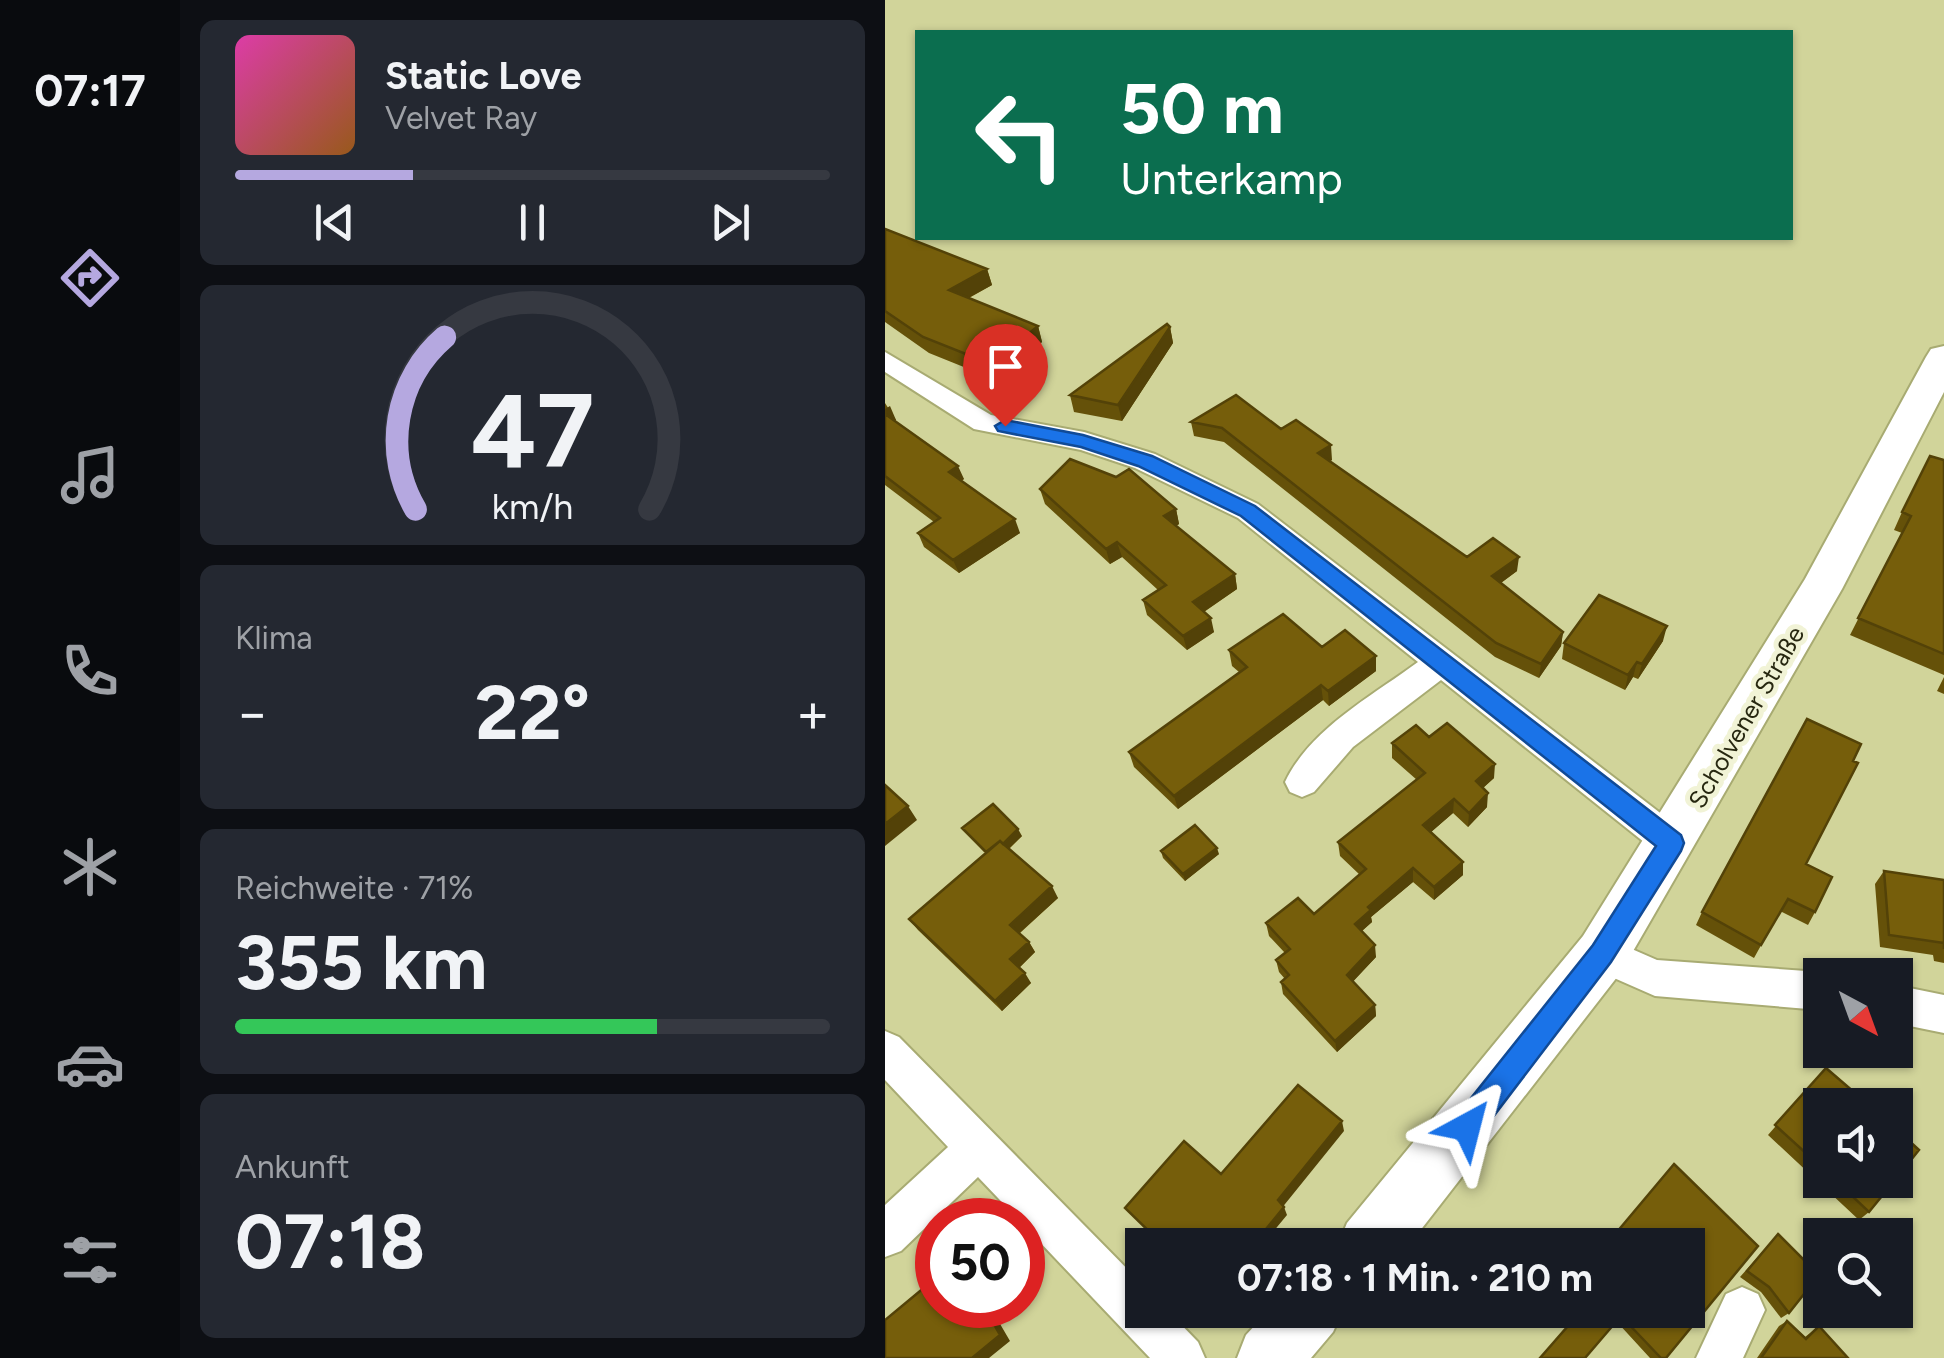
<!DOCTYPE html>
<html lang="de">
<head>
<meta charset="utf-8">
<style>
  :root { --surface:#171b24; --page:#242831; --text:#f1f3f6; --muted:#9ea1a6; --line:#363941; --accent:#b5a8e0 }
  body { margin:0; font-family:Figtree,sans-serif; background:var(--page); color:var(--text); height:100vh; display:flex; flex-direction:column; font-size:38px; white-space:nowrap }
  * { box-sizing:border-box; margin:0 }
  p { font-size:32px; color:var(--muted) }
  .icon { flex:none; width:55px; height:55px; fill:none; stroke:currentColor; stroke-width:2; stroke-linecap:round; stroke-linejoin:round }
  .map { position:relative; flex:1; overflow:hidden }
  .side { display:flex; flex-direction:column; gap:20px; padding:20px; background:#0d0f14; width:705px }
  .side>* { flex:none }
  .guide { position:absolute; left:30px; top:30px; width:878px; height:210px; border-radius:0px; box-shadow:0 2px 8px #0004; background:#0b6e4f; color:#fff; overflow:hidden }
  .needle { width:65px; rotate:139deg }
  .controls { position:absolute; left:918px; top:958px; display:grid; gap:20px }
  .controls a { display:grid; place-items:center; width:110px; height:110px; border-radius:0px; background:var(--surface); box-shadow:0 2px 8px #0004; font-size:50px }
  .speed { position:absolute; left:30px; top:1198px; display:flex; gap:20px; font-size:50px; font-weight:700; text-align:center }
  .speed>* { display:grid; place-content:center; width:130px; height:130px; border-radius:50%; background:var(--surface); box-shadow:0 2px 8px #0004; line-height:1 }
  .speed .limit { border:15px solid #d22; background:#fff; color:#111 }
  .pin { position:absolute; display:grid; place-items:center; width:85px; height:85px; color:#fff; margin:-102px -42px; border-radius:50% 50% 50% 0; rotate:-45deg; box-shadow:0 0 10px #0007 }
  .pin .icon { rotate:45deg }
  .me { position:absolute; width:110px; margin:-55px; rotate:38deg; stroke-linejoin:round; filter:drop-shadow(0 0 8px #0008) }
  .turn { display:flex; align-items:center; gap:35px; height:210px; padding:0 40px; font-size:45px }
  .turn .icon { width:130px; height:130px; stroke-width:2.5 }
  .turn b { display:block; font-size:70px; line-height:85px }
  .big { font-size:75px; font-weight:700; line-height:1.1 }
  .side .tile { flex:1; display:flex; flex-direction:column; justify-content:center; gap:15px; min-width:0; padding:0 35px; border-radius:15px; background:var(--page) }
  .side .dial { align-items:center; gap:0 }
  .dial svg { height:260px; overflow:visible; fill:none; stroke:var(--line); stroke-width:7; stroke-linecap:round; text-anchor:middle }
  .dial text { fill:var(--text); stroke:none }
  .song { display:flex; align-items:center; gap:30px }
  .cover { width:120px; height:120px; border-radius:15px; background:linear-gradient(135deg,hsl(320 70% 55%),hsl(30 70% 35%)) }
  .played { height:10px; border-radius:5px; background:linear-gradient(90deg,var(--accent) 30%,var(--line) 30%) }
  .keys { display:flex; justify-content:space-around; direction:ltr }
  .heat { display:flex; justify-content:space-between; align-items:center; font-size:55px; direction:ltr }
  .charge { height:15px; border-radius:8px; background:linear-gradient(90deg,#34c759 71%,var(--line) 0) }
  .trip { position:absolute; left:240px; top:1228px; width:580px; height:100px; border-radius:0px; background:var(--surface); box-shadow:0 2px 8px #0004; font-weight:700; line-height:100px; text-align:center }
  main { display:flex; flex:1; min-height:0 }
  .tab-bar { display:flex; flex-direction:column; width:180px; justify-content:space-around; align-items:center; background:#090b0e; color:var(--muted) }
  .tab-bar .icon { width:70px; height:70px }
  .tab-bar .on { color:var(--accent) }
  .tab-bar b { font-size:45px; color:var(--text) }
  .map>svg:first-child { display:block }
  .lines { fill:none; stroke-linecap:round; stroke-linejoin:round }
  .street-casing { stroke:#a8ab72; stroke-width:4 }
  .secondary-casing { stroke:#a8ab72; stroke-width:4 }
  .street { fill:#fff; fill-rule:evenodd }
  .secondary { fill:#fff; fill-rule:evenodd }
  .wall { fill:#655109 }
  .shaded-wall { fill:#534208 }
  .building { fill:#765e0b; stroke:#534208; stroke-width:2.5 }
  .route { fill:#1a73e8; stroke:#114b97; stroke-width:2.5 }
  .labels { text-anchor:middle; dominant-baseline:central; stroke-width:10; stroke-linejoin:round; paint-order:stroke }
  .street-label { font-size:25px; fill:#272710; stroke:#f1f3d6 }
</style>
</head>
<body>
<main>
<nav class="tab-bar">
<b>07:17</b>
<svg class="icon on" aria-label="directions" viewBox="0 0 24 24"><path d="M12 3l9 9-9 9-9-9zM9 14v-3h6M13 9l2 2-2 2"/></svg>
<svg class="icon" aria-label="music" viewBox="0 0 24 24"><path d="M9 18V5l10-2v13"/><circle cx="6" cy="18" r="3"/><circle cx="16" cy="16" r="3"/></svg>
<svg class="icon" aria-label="phone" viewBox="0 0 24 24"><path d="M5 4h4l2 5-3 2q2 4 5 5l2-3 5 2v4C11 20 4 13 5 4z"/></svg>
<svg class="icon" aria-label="climate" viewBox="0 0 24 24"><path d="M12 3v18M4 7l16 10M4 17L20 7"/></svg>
<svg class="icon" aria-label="car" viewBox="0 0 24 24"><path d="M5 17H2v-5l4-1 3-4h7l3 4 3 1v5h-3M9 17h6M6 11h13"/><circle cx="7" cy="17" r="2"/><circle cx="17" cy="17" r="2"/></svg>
<svg class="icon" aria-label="filters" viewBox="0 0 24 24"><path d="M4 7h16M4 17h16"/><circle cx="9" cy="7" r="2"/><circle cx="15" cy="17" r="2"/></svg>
</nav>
<section class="side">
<div class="tile">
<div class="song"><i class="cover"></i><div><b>Static Love</b><p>Velvet Ray</p></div></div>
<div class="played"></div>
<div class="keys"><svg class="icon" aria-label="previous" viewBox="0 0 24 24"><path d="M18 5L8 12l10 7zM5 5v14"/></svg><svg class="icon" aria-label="pause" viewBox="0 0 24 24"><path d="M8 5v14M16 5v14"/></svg><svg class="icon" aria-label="next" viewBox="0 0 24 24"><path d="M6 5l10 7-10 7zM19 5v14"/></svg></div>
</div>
<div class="tile dial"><svg viewBox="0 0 100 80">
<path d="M14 69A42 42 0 1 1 86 69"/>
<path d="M14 69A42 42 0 0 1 23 16" stroke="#b5a8e0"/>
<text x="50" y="56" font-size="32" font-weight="700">47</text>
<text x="50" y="72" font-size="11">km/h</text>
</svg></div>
<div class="tile"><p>Klima</p>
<div class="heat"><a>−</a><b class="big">22°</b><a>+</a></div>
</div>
<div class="tile"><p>Reichweite · 71%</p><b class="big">355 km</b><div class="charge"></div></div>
<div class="tile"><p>Ankunft</p><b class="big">07:18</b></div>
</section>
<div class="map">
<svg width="1059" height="1358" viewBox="0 0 1059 1358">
  <rect width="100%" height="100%" fill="#d1d49a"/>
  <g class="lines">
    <!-- street casing -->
    <g class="street-casing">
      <path id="street" d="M 0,352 L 106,415 L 199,432 L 270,454 L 373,504 L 800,832 L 805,843 L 800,854 L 787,859 L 774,854 L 556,680 L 468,747 L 429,792 L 417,797 L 405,792 L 400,782 C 425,729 487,696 533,662 L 353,518 L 250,468 L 196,450 L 89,429 L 0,372 Z
        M 717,936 L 772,960 L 935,972 L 942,975 L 935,975 L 935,1010 L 770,996 L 704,967 L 698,954 L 704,941 Z
        M 1010,985 L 1059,995 L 1059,1033 L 1010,1023 Z
        M 0,1031 L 14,1037 L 258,1285 L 258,1310 L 282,1310 L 313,1342 L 320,1358 L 265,1358 L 93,1177 L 16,1251 L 0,1257 L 0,1205 L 63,1147 L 0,1080 Z
        M 857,1287 L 873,1294 L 880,1310 L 858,1358 L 811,1358 L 841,1294 Z"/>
    </g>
    <!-- secondary casing -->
    <g class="secondary-casing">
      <path id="secondary" d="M 1059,346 L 1059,392 L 957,589 L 736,972 L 524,1245 L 453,1245 L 462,1223 L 698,936 L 920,579 L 1041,357 L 1046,349 Z
        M 384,1310 L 458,1310 L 448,1332 L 426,1358 L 352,1358 L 361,1335 Z"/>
    </g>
    <!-- street -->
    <use href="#street" class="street"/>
    <!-- secondary -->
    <use href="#secondary" class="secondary"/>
  </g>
  <!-- wall -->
  <path class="wall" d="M 0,229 L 102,269 L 107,285 L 84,298 L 153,326 L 157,342 L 111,380 L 44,353 L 0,322 Z
    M 285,327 L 288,343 L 237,421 L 189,412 L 185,395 Z
    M 0,403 L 11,420 L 9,421 L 79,479 L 76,481 L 135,533 L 74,573 L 39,547 L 33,533 L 49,522 L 0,485 Z
    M 306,422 L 396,429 L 447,460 L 444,461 L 582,557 L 632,571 L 616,583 L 678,632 L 676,646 L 654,678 L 610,657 L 339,442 L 309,436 Z
    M 1059,460 L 1059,675 L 965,635 L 1017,533 L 1009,530 L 1017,512 Z
    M 155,489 L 291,509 L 294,524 L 291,526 L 350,574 L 352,589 L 319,612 L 329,632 L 302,650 L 262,615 L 258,600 L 273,590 L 237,557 L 225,564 L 160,504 Z
    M 778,641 L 753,679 L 748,677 L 740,690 L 677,659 L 679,643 Z
    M 437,647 L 491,656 L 491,671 L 444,706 L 438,700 L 293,809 L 249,767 L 244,752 L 354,672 L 347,666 L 344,650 Z
    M 1059,677 L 1059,694 L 1052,691 Z
    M 544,737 L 609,778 L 598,788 L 602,807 L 583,827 L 568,813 L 546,832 L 578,875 L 549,900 L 528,882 L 486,917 L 487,922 L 477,931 L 491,957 L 468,981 L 490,1005 L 491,1016 L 452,1052 L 398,994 L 396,982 L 400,979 L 394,972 L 391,960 L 400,953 L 384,936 L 381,923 L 429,914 L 475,875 L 455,856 L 453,842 L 532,780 L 507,758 L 507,743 Z
    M 77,828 L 137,836 L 124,849 L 173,898 L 135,933 L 144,942 L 150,952 L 134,968 L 146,983 L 117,1011 L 33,930 L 24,919 L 100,853 L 82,834 Z
    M 276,851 L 334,854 L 300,881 L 278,858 Z
    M 921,864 L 930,912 L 923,925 L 895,911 L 869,958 L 811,925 L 817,912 Z
    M 999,871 L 1059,880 L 1059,963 L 1049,961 L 1048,955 L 995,947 L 990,884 Z
    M 941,1068 L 935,1105 L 935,1180 L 1010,1180 L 984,1212 L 974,1220 L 883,1135 Z
    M 893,1234 L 904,1313 L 896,1318 L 876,1292 L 855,1277 Z
    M 686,1310 L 802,1310 L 781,1358 L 765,1358 L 732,1322 L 692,1316 Z
    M 902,1321 L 920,1337 L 934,1326 L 963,1358 L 872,1358 L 894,1326 Z"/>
  <!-- shaded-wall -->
  <path class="shaded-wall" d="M 102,269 L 107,285 L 70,305 L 64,290 Z
    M 153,326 L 157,342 L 111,380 L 106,364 Z
    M 285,327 L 288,343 L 237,421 L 233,405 Z
    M 5,406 L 11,420 L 2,425 L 0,420 L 0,409 Z
    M 446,445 L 447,460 L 434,468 L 433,453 Z
    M 73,466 L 79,479 L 69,485 L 64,472 Z
    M 291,509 L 294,524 L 283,531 L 279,516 Z
    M 130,519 L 135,533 L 74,573 L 68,560 Z
    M 232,542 L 237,557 L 225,564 L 221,549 Z
    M 634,557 L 632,571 L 606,590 L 607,576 Z
    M 350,574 L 352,589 L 311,617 L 308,602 Z
    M 326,618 L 329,632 L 302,650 L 298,636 Z
    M 782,626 L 778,641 L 753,679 L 757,664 Z
    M 678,632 L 676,646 L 654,678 L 656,664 Z
    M 491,656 L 491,671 L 444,706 L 443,691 Z
    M 752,662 L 748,677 L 740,690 L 743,675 Z
    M 436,685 L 438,700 L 293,809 L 289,796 Z
    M 610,764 L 609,778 L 590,795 L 591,781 Z
    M 603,793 L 602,807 L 583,827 L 584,813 Z
    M 569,799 L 568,813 L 538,839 L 538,825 Z
    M 23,806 L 32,820 L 0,846 L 0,824 Z
    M 133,829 L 137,836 L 109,862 L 105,856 Z
    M 332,848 L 334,854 L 300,881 L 298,874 Z
    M 578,862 L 578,875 L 549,900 L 549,887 Z
    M 528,868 L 528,882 L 486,917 L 487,922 L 471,936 L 470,924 L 483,907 Z
    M 167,886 L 173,898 L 132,935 L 125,925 Z
    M 144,942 L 150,952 L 132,970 L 125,959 Z
    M 490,945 L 491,957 L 463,987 L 462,975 Z
    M 140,973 L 146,983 L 117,1011 L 110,1001 Z
    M 490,1005 L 491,1016 L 452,1052 L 450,1041 Z
    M 457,1121 L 459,1131 L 396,1209 L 393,1200 Z
    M 399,1207 L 402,1215 L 377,1245 L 368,1245 Z
    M 98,1305 L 104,1305 L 125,1341 L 104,1358 L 87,1358 Z"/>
  <!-- building -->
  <path class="building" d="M 0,229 L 102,269 L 64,290 L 153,326 L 106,364 L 38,337 L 0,311 Z
    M 282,324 L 285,327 L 233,405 L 185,395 Z
    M 351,395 L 396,429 L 411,420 L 446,445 L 433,453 L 582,557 L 608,538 L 634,557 L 607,576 L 678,632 L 656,664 L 611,643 L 337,428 L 306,422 Z
    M 0,414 L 73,466 L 64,472 L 130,519 L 68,560 L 33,533 L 55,518 L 0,476 Z
    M 1045,456 L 1059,460 L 1059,654 L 973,618 L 1026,516 L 1017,512 Z
    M 185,459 L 231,477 L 244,469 L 291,509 L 279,516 L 350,574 L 308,602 L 326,618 L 298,636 L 258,600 L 281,585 L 232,542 L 221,549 L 155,489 Z
    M 714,595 L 782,626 L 757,664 L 752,662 L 743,675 L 679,643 Z
    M 398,614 L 437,647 L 460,630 L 491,656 L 443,691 L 436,685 L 289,796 L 244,752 L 362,667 L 344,650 Z
    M 922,719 L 976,744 L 968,761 L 973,763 L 921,864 L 947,877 L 930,912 L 903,899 L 876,945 L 817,912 Z
    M 562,723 L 610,764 L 591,781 L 603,793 L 584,813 L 569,799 L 538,825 L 578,862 L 549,887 L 528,868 L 483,907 L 486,910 L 470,924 L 490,945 L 462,975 L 490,1005 L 450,1041 L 396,982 L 404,975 L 391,960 L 405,949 L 381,923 L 413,898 L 429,914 L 481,869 L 453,842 L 540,773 L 507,743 L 531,725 L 544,737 Z
    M 0,785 L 23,806 L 0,824 Z
    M 108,804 L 133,829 L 118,844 L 115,841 L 101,852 L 77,828 Z
    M 310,825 L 332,848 L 298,874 L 276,851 Z
    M 115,841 L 167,886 L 125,925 L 144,942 L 125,959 L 140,973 L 110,1001 L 24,919 Z
    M 999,871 L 1059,880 L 1059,949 L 1059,943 L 1004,935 Z
    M 941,1068 L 984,1105 L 935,1105 L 935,1166 L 890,1125 Z
    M 413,1085 L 457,1121 L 393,1200 L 399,1207 L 368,1245 L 278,1245 L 240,1208 L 299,1141 L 336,1174 Z
    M 1010,1128 L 1034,1150 L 1010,1180 Z
    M 789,1164 L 873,1246 L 781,1358 L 776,1358 L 736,1316 L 700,1358 L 655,1358 L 696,1311 L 695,1310 L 802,1310 L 802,1245 L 721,1245 Z
    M 950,1180 L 1010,1180 L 984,1212 Z
    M 893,1234 L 934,1275 L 904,1313 L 884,1287 L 862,1271 Z
    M 52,1277 L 52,1305 L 98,1305 L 115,1335 L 87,1358 L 0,1358 L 0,1320 Z
    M 902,1321 L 921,1339 L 934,1326 L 963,1358 L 876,1358 Z"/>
  <!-- route -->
  <path class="route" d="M 120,420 L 198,435 L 267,456 L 370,506 L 796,835 L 799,843 L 796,851 L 726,962 L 592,1138 L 582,1142 L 571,1138 L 567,1127 L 571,1117 L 708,945 L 771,846 L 356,516 L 253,466 L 196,447 L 113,431 L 110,426 Z"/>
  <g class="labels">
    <!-- street labels -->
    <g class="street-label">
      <text transform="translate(861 717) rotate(-60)">Scholvener Straße</text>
    </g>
  </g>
</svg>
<div class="controls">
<a><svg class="needle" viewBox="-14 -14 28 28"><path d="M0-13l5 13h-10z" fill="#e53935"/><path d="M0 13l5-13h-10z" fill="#9ea1a6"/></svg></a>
<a><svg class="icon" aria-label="sound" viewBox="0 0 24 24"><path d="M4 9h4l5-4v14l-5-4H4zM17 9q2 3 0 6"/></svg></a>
<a><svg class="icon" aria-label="search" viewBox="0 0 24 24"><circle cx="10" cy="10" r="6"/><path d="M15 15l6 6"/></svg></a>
</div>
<div class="speed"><div class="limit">50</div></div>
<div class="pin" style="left:120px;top:426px;background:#d93025"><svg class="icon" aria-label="arrive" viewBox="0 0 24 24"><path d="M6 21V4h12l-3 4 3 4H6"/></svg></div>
<svg class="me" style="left:582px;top:1127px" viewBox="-20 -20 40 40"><path d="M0-17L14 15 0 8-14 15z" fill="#1a73e8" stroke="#fff" stroke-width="4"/></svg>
<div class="trip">07:18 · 1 Min. · 210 m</div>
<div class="guide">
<div class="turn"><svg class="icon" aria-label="left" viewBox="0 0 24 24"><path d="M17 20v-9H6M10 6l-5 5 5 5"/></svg><div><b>50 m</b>Unterkamp</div></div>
</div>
</div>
</main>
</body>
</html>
